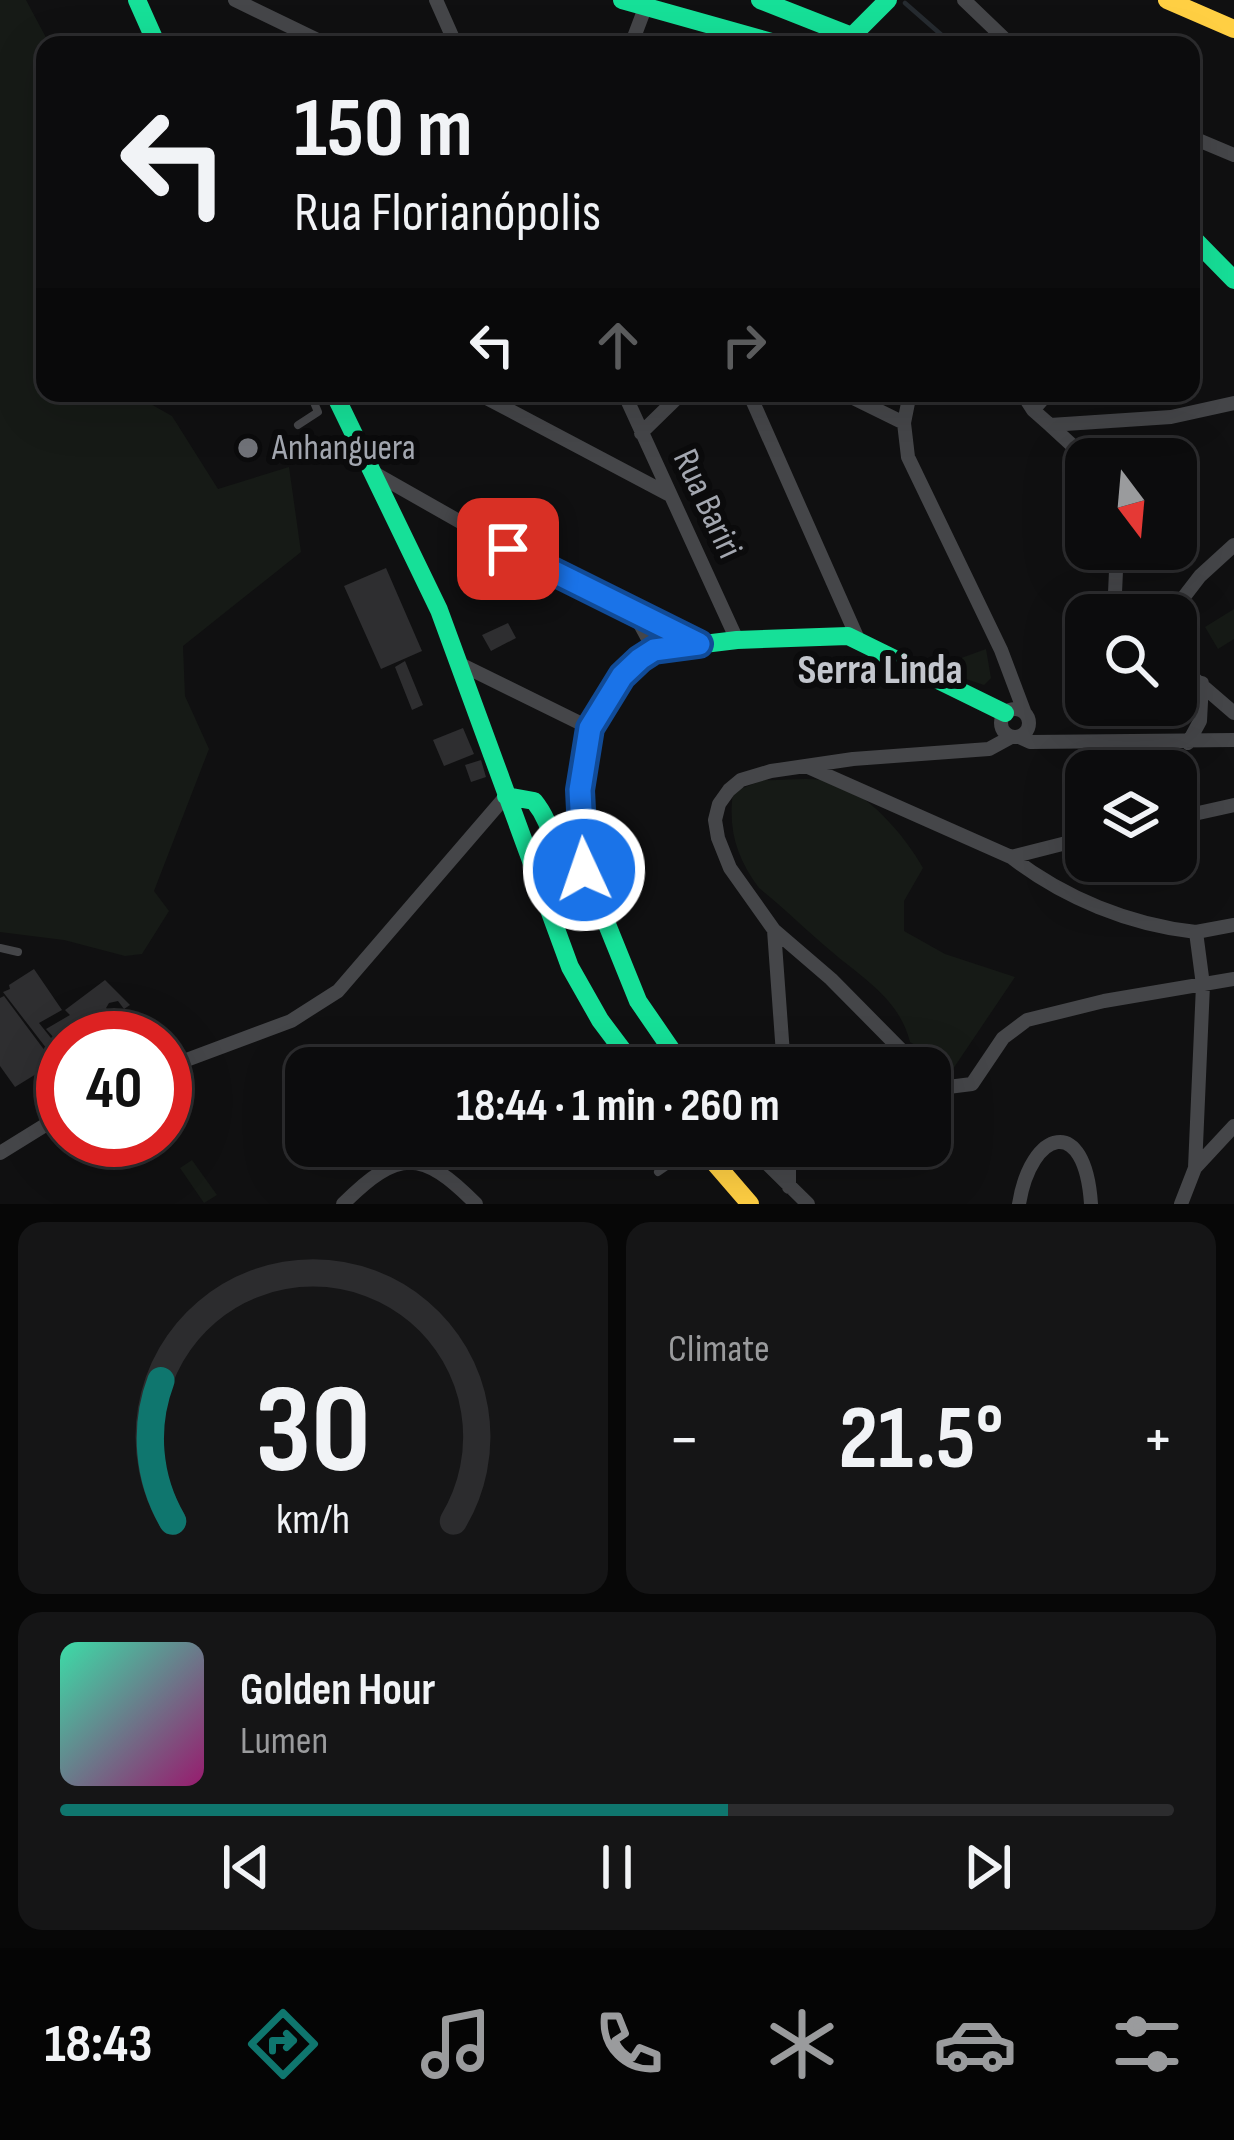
<!DOCTYPE html>
<html lang="en">
<head>
<meta charset="utf-8">
<style>
  :root { --surface:#0c0c0d; --page:#151516; --text:#f1f3f6; --muted:#9a9b9d; --line:#2c2c2e; --accent:#0f766e }
  body { margin:0; font-family:"Sofia Sans Condensed",sans-serif; background:var(--page); color:var(--text); height:100vh; display:flex; flex-direction:column; font-size:45px; white-space:nowrap }
  * { box-sizing:border-box; margin:0 }
  p { font-size:39px; color:var(--muted) }
  .icon { flex:none; width:66px; height:66px; fill:none; stroke:currentColor; stroke-width:2; stroke-linecap:round; stroke-linejoin:round }
  .map { position:relative; height:1204px; overflow:hidden }
  .details { display:flex; flex-direction:column; gap:18px; padding:18px; background:#070707; flex:1 }
  .details>* { flex:none }
  .guide { position:absolute; left:36px; top:36px; width:1164px; height:366px; border-radius:24px; box-shadow:0 12px 48px #0002,0 0 0 3px var(--line); background:#0c0c0d; color:var(--text); overflow:hidden }
  .needle { width:78px; rotate:164deg }
  .buttons { position:absolute; left:1065px; top:438px; display:grid; gap:24px }
  .buttons a { display:grid; place-items:center; width:132px; height:132px; border-radius:24px; background:var(--surface); box-shadow:0 12px 48px #0002,0 0 0 3px var(--line); font-size:60px }
  .speed { position:absolute; left:36px; top:1011px; display:flex; gap:24px; font-size:60px; font-weight:700; text-align:center }
  .speed>* { display:grid; place-content:center; width:156px; height:156px; border-radius:50%; background:var(--surface); box-shadow:0 12px 48px #0002,0 0 0 3px var(--line); line-height:1 }
  .speed .limit { border:18px solid #d22; background:#fff; color:#111 }
  .pin { position:absolute; display:grid; place-items:center; width:102px; height:102px; color:#fff; margin:-51px; border-radius:24px; box-shadow:0 6px 18px #0006 }
  .me { position:absolute; width:132px; margin:-66px; rotate:357deg; stroke-linejoin:round; filter:drop-shadow(0 0 9px #0008) }
  .turn { display:flex; align-items:center; gap:42px; height:252px; padding:0 60px; font-size:54px }
  .turn .icon { width:156px; height:156px; stroke-width:2.5 }
  .turn b { display:block; font-size:84px; line-height:102px }
  .lanes { display:flex; align-items:center; height:114px; padding:0 60px; background:#0003; justify-content:center; gap:60px; direction:ltr }
  .lanes .off { opacity:.35 }
  .big { font-size:90px; font-weight:700; line-height:1.1 }
  .details .tile { flex:1; display:flex; flex-direction:column; justify-content:center; gap:18px; min-width:0; padding:0 42px; border-radius:24px; background:var(--page) }
  .details .dial { align-items:center; gap:0 }
  .dial svg { height:312px; overflow:visible; fill:none; stroke:var(--line); stroke-width:7; stroke-linecap:round; text-anchor:middle }
  .dial text { fill:var(--text); stroke:none }
  .song { display:flex; align-items:center; gap:36px }
  .cover { width:144px; height:144px; border-radius:18px; background:linear-gradient(135deg,hsl(160 70% 55%),hsl(320 70% 35%)) }
  .played { height:12px; border-radius:6px; background:linear-gradient(90deg,var(--accent) 60%,var(--line) 60%) }
  .keys { display:flex; justify-content:space-around; direction:ltr }
  .heat { display:flex; justify-content:space-between; align-items:center; font-size:66px; direction:ltr }
  .details .tiles { flex:1; display:grid; gap:18px; grid-template-columns:1fr 1fr }
  .tile:last-child { grid-column:span 2 }
  .trip { position:absolute; left:285px; top:1047px; width:666px; height:120px; border-radius:24px; background:var(--surface); box-shadow:0 12px 48px #0002,0 0 0 3px var(--line); font-weight:700; line-height:120px; text-align:center }
  .tabs { display:flex; height:192px; justify-content:space-around; align-items:center; background:#050505; color:var(--muted) }
  .tabs .icon { width:84px; height:84px }
  .tabs .selected { color:var(--accent) }
  .tabs b { font-size:54px; color:var(--text) }
  .map>svg:first-child { display:block }
  .green { fill:#161a16 }
  .lines { fill:none; stroke-linecap:round; stroke-linejoin:round }
  .stream { stroke:#262b30; stroke-width:4.5 }
  .building { fill:#2e2e30 }
  .lane { stroke:#454649; stroke-width:8 }
  .street { stroke:#454649; stroke-width:14 }
  .fast { stroke:#16e098; stroke-width:18 }
  .slow { stroke:#ffcf43; stroke-width:18 }
  .route-casing { stroke:#114b97; stroke-width:30 }
  .route { stroke:#1a73e8; stroke-width:21 }
  .poi-dot { fill:#707278; stroke:#0b0b0c; stroke-width:4.5 }
  .labels { text-anchor:middle; dominant-baseline:central; stroke-width:12; stroke-linejoin:round; paint-order:stroke }
  .poi-label { font-size:36px; fill:#a3a7b0; stroke:#0b0b0c; text-anchor:start }
  .street-label { font-size:36px; fill:#a3a7b0; stroke:#0b0b0c }
  .quarter-label { font-size:42px; font-weight:bold; fill:#c3c6cd; stroke:#0b0b0c }
</style>
</head>
<body>
<div class="map">
<svg width="1234" height="1204" viewBox="0 0 1234 1204">
  <rect width="100%" height="100%" fill="#101011"/>
  <!-- green -->
  <path class="green" d="M 0,0 L 26,0 L 50,45 L 45,45 L 45,393 L 131,393 L 172,416 L 218,489 L 289,467 L 301,552 L 183,646 L 185,696 L 209,749 L 154,891 L 169,911 L 142,954 L 125,956 L 64,940 L 0,932 Z
    M 1234,609 L 1234,639 L 1218,649 L 1205,627 Z
    M 986,649 L 991,678 L 984,685 L 951,674 L 942,665 Z
    M 763,780 C 783,781 812,776 832,782 C 868,792 906,837 923,868 L 904,901 L 904,931 L 945,954 L 1015,977 L 953,1069 L 910,1042 C 899,998 862,978 831,951 C 806,930 784,908 759,888 C 736,857 728,829 733,792 Z
    M 771,1051 L 772,1068 L 703,1068 L 695,1059 Z
    M 192,1160 L 217,1195 L 204,1203 L 180,1168 Z"/>
  <g class="lines">
    <!-- stream -->
    <path class="stream" d="M 905,3 L 953,45"/>
  </g>
  <!-- building -->
  <path class="building" d="M 386,568 L 422,651 L 381,669 L 344,586 Z
    M 508,623 L 516,638 L 491,651 L 482,635 Z
    M 405,661 L 423,705 L 412,710 L 395,667 Z
    M 463,728 L 474,754 L 444,766 L 433,740 Z
    M 481,760 L 486,777 L 471,782 L 465,765 Z
    M 34,969 L 62,1010 L 39,1023 L 55,1043 L 50,1053 L 3,992 L 10,989 L 9,985 Z
    M 105,980 L 130,1005 L 124,1009 L 118,1001 L 109,1003 L 106,1008 L 114,1016 L 108,1020 L 111,1026 L 97,1035 L 94,1030 L 89,1033 L 79,1020 L 80,1026 L 56,1040 L 46,1029 L 70,1015 L 65,1010 Z
    M 4,996 L 54,1063 L 15,1087 L 0,1066 L 0,998 Z"/>
  <g class="lines">
    <!-- lane -->
    <path class="lane" d="M 298,425 L 318,412 L 310,393
      M 0,948 L 18,952
      M 658,1172 L 696,1146"/>
    <!-- street -->
    <path class="street" d="M 235,0 L 328,45
      M 436,0 L 456,45
      M 964,0 L 1011,45
      M 631,45 L 645,8
      M 1191,137 L 1234,155
      M 477,393 L 668,494
      M 624,393 L 737,640
      M 749,393 L 858,639
      M 843,393 L 904,423 L 908,457 L 1001,650 L 1024,711
      M 1022,393 L 1033,410 L 1050,425 L 1171,417 L 1234,403
      M 1033,410 L 1048,393
      M 904,423 L 910,393
      M 1050,425 L 1087,459
      M 641,433 L 682,393
      M 376,474 L 508,549 L 699,644
      M 633,611 L 654,650
      M 1114,615 L 1117,549
      M 1170,615 L 1200,576 L 1234,545
      M 1176,663 L 1234,713
      M 460,664 L 590,728
      M1001 723a14 14 0 1 1 28 0a14 14 0 1 1-28 0Z
      M 1019,737 L 1030,742 L 1234,740
      M 1188,743 L 1200,721 L 1202,683
      M 806,766 L 1011,857 C 1064,898 1130,925 1196,932 L 1203,985 L 1195,1168 L 1181,1204
      M 1176,818 L 1234,805
      M 1011,857 L 1086,838
      M 774,930 L 831,979 L 919,1068
      M 1196,932 L 1234,925
      M 165,1068 L 291,1021 L 338,991 L 506,796
      M 784,1068 L 774,930 L 730,868 L 718,838 L 715,820 L 719,804 L 729,790 L 741,780 L 771,771 L 853,759 L 989,749 L 1011,737
      M 930,1077 L 948,1087 L 972,1084 L 1003,1038 L 1027,1020 L 1104,1001 L 1234,979
      M 749,1146 L 808,1204
      M 0,1153 L 63,1114
      M 1195,1168 L 1234,1126
      M 789,1187 L 789,1146
      M 343,1204 C 398,1149 422,1149 476,1204
      M 1019,1204 C 1031,1130 1085,1113 1091,1204"/>
    <!-- fast -->
    <path class="fast" d="M 137,0 L 157,45
      M 622,0 L 782,45
      M 760,0 L 849,35
      M 845,43 L 888,0
      M 1191,236 L 1234,280
      M 334,393 L 439,610 L 570,967 L 600,1020 L 636,1068
      M 506,796 L 534,801 C 561,834 557,879 559,920
      M 684,1068 L 638,1001 L 585,870 L 581,771 L 590,728 L 622,676 L 654,650 L 737,640 L 848,636 L 1005,713"/>
    <!-- slow -->
    <path class="slow" d="M 1167,0 L 1234,29
      M 700,1146 L 750,1204"/>
  </g>
  <g class="lines">
    <!-- route casing -->
    <g class="route-casing">
      <path id="route" d="M 508,549 L 699,644 L 654,650 L 640,659 L 622,676 L 590,728 L 580,790 L 584,870"/>
    </g>
    <!-- route -->
    <use href="#route" class="route"/>
  </g>
  <!-- markers -->
  <circle class="poi-dot" cx="248" cy="448" r="12"/>
  <g class="labels">
    <!-- poi labels -->
    <g class="poi-label">
      <text x="272" y="448">Anhanguera</text>
    </g>
    <!-- street labels -->
    <g class="street-label">
      <text transform="translate(707 504) rotate(65)">Rua Bariri</text>
    </g>
    <!-- quarter labels -->
    <g class="quarter-label">
      <text x="880" y="670">Serra Linda</text>
    </g>
  </g>
</svg>
<div class="buttons">
<a><svg class="needle" viewBox="-14 -14 28 28"><path d="M0-13l5 13h-10z" fill="#e53935"/><path d="M0 13l5-13h-10z" fill="#9a9b9d"/></svg></a>
<a><svg class="icon" aria-label="search" viewBox="0 0 24 24"><circle cx="10" cy="10" r="6"/><path d="M15 15l6 6"/></svg></a>
<a><svg class="icon" aria-label="layers" viewBox="0 0 24 24"><path d="M12 4l9 5-9 5-9-5zM3 14l9 5 9-5"/></svg></a>
</div>
<div class="speed"><div class="limit">40</div></div>
<div class="pin" style="left:508px;top:549px;background:#d93025"><svg class="icon" aria-label="arrive" viewBox="0 0 24 24"><path d="M6 21V4h12l-3 4 3 4H6"/></svg></div>
<svg class="me" style="left:584px;top:870px" viewBox="-20 -20 40 40"><circle r="17" fill="#1a73e8" stroke="#fff" stroke-width="3"/><path d="M0-11L8 9 0 5-8 9z" fill="#fff"/></svg>
<div class="trip">18:44 · 1 min · 260 m</div>
<div class="guide">
<div class="turn"><svg class="icon" aria-label="left" viewBox="0 0 24 24"><path d="M17 20v-9H6M10 6l-5 5 5 5"/></svg><div><b>150 m</b>Rua Florianópolis</div></div>
<div class="lanes"><svg class="icon" aria-label="left" viewBox="0 0 24 24"><path d="M17 20v-9H6M10 6l-5 5 5 5"/></svg><svg class="icon off" aria-label="ahead" viewBox="0 0 24 24"><path d="M12 20V5M6 11l6-6 6 6"/></svg><svg class="icon off" aria-label="right" viewBox="0 0 24 24"><path d="M7 20v-9h11M14 6l5 5-5 5"/></svg></div>
</div>
</div>
<section class="details">
<div class="tiles">
<div class="tile dial"><svg viewBox="0 0 100 80">
<path d="M14 69A42 42 0 1 1 86 69"/>
<path d="M14 69A42 42 0 0 1 11 33" stroke="#0f766e"/>
<text x="50" y="56" font-size="32" font-weight="700">30</text>
<text x="50" y="72" font-size="11">km/h</text>
</svg></div>
<div class="tile"><p>Climate</p>
<div class="heat"><a>−</a><b class="big">21.5°</b><a>+</a></div>
</div>
<div class="tile">
<div class="song"><i class="cover"></i><div><b>Golden Hour</b><p>Lumen</p></div></div>
<div class="played"></div>
<div class="keys"><svg class="icon" aria-label="previous" viewBox="0 0 24 24"><path d="M18 5L8 12l10 7zM5 5v14"/></svg><svg class="icon" aria-label="pause" viewBox="0 0 24 24"><path d="M8 5v14M16 5v14"/></svg><svg class="icon" aria-label="next" viewBox="0 0 24 24"><path d="M6 5l10 7-10 7zM19 5v14"/></svg></div>
</div>
</div>
</section>
<nav class="tabs">
<b>18:43</b>
<svg class="icon selected" aria-label="directions" viewBox="0 0 24 24"><path d="M12 3l9 9-9 9-9-9zM9 14v-3h6M13 9l2 2-2 2"/></svg>
<svg class="icon" aria-label="music" viewBox="0 0 24 24"><path d="M9 18V5l10-2v13"/><circle cx="6" cy="18" r="3"/><circle cx="16" cy="16" r="3"/></svg>
<svg class="icon" aria-label="phone" viewBox="0 0 24 24"><path d="M5 4h4l2 5-3 2q2 4 5 5l2-3 5 2v4C11 20 4 13 5 4z"/></svg>
<svg class="icon" aria-label="climate" viewBox="0 0 24 24"><path d="M12 3v18M4 7l16 10M4 17L20 7"/></svg>
<svg class="icon" aria-label="car" viewBox="0 0 24 24"><path d="M5 17H2v-5l4-1 3-4h7l3 4 3 1v5h-3M9 17h6M6 11h13"/><circle cx="7" cy="17" r="2"/><circle cx="17" cy="17" r="2"/></svg>
<svg class="icon" aria-label="filters" viewBox="0 0 24 24"><path d="M4 7h16M4 17h16"/><circle cx="9" cy="7" r="2"/><circle cx="15" cy="17" r="2"/></svg>
</nav>
</body>
</html>
